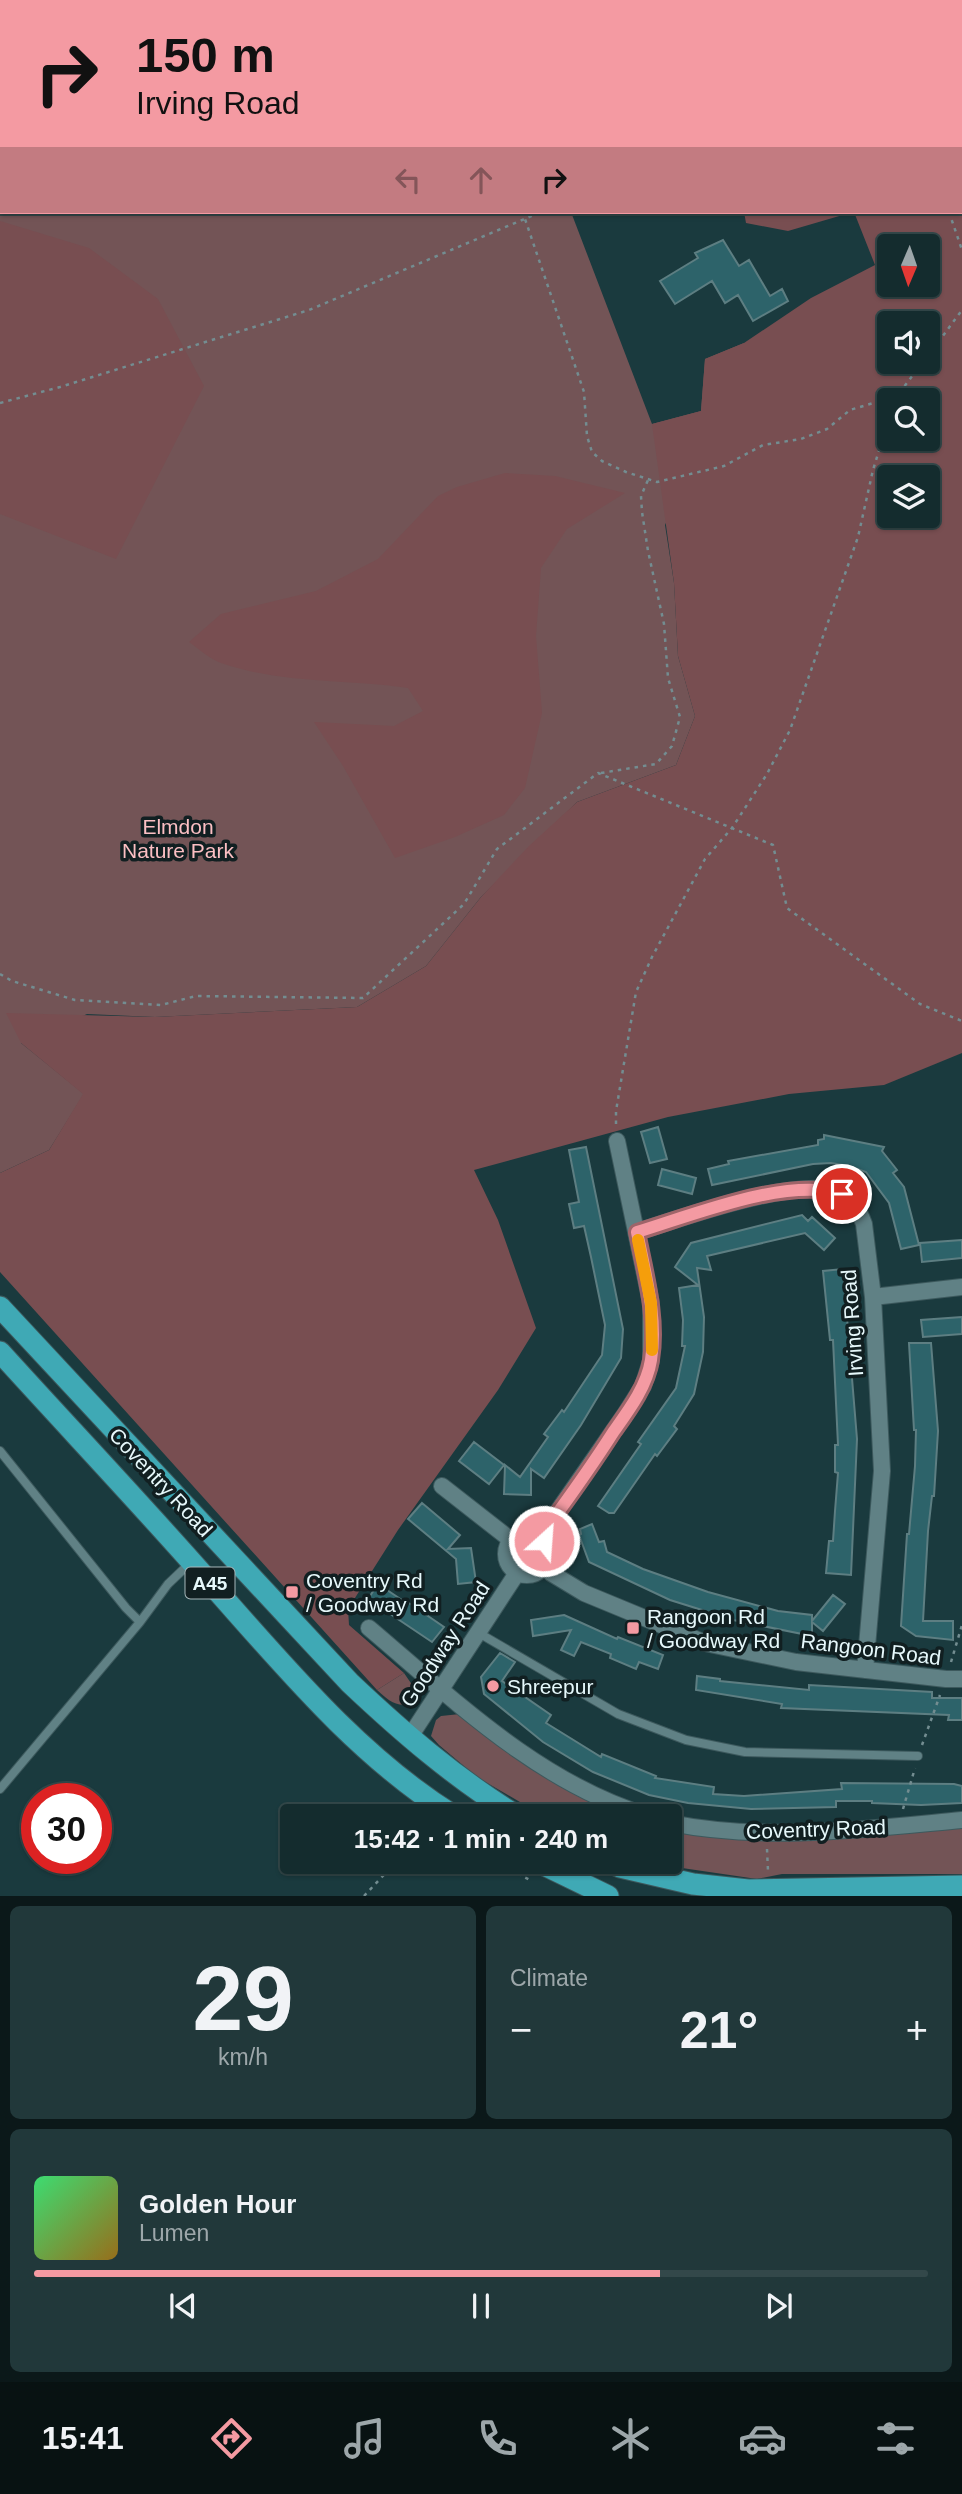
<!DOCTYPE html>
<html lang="en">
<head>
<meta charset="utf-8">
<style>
  :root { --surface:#142c2e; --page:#21383a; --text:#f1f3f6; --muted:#9da7aa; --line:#33484a; --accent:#f49aa2 }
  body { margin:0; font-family:Arial,sans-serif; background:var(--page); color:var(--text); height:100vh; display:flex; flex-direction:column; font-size:26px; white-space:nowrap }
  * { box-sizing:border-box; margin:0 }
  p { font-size:23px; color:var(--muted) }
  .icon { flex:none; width:38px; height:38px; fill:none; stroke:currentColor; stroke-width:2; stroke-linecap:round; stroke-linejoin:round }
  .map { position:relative; height:1896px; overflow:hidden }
  .details { display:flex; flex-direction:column; gap:10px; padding:10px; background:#0b1819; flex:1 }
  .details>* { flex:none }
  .top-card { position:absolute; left:0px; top:0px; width:962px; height:214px; box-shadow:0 2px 5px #0004,0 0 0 2px var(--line); background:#f49aa2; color:#111; overflow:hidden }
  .needle { width:46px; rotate:182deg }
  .controls { position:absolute; left:877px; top:234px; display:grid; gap:14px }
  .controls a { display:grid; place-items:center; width:63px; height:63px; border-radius:7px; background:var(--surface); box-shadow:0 2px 5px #0004,0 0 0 2px var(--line); font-size:35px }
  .speed { position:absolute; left:21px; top:1783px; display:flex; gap:14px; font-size:35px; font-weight:700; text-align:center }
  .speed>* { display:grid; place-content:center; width:91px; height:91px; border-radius:50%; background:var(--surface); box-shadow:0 2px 5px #0004,0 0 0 2px var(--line); line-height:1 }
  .speed .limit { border:10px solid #d22; background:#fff; color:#111 }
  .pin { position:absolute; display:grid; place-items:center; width:60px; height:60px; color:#fff; margin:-30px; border:4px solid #fff; border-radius:50%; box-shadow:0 2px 7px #0007 }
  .me { position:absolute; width:77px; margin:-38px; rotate:26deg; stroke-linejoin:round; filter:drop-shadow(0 0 5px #0008) }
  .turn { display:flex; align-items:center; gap:24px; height:147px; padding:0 21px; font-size:32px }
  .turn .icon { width:91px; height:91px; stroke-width:2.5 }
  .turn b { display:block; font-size:49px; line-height:60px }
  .lanes { display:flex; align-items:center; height:66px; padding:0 21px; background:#0003; justify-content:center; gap:35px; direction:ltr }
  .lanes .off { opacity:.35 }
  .big { font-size:52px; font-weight:600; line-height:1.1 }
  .details .widget { flex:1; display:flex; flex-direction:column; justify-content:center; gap:10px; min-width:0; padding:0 24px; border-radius:10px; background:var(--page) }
  .details .dial { align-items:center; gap:0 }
  .dial b { font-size:91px; line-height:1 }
  .song { display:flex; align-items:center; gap:21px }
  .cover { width:84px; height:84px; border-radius:10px; background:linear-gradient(135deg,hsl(140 70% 55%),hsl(40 70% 35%)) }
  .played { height:7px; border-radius:4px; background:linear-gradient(90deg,var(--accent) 70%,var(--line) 70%) }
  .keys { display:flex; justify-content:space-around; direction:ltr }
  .heat { display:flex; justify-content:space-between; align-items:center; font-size:38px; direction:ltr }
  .details .tiles { flex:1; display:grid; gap:10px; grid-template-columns:1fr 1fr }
  .widget:last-child { grid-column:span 2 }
  .trip { position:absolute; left:280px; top:1804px; width:402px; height:70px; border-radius:7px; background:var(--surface); box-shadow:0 2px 5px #0004,0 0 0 2px var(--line); font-weight:600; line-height:70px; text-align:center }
  .tab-bar { display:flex; height:112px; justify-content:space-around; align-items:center; background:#081212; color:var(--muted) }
  .tab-bar .icon { width:49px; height:49px }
  .tab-bar .current { color:var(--accent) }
  .tab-bar b { font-size:32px; color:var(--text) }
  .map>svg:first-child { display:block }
  .green { fill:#735456 }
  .forest { fill:#784e51; fill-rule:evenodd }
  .building { fill:#2d636a; stroke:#5d7e82; stroke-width:2 }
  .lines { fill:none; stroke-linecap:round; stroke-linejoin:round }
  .service-casing { stroke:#3d595d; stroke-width:10 }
  .minor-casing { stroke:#3d595d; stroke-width:18 }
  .trunk-casing { stroke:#3d595d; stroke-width:23 }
  .path { stroke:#738d91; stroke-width:2.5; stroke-dasharray:3.5 5; stroke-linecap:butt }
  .service { stroke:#608185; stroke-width:8 }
  .minor { stroke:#608185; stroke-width:16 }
  .trunk { stroke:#3fa9b5; stroke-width:21 }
  .route-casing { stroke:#9f6469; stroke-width:18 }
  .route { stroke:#f49aa2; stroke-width:12 }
  .slow { stroke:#f59e0b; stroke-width:12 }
  .poi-dot { fill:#f49aa2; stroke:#111f21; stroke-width:2.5 }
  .labels { text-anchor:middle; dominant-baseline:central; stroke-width:7; stroke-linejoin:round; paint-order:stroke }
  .shield { fill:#111f21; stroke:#a6b7ba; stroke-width:2 }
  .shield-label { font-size:19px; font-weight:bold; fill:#e6f8fb }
  .park-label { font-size:21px; fill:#fbbfc3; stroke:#111f21 }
  .street-label { font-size:21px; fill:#e6f8fb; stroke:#111f21 }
  .poi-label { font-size:21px; fill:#e6f8fb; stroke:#111f21; text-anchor:start }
</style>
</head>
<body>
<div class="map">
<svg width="962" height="1896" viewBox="0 0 962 1896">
  <rect width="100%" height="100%" fill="#1a3a3e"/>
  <!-- green -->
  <path class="green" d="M 0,0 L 284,0 L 2,2 L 2,212 L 571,212 L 652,424 L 701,411 L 705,359 L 744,343 L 665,525 L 674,583 L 678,656 L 695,716 L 676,765 L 577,802 L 481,897 L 426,966 L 357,1007 L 155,1017 L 87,1014 L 21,1043 L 84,1094 L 49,1150 L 0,1173 Z
    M 404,1673 L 417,1692 L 410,1704 C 395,1707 388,1700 377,1690 Z
    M 460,1714 C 512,1754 563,1794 626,1816 L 544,1816 L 477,1777 L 439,1745 L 431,1736 L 436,1720 L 441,1716 Z
    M 962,1827 L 962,1874 L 782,1874 L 757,1879 L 682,1868 L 663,1862 L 670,1862 L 670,1831 C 767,1845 865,1839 962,1827 Z"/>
  <!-- forest -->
  <path class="forest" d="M 671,0 L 962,0 L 962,1053 L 884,1085 L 789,1094 L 668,1117 L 474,1170 L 498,1220 L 536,1328 L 498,1390 L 398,1530 L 348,1609 L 349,1625 L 404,1673 L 377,1690 L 0,1272 L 0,1173 L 49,1150 L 83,1094 L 21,1043 L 6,1013 L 155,1017 L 357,1007 L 426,966 L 481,897 L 529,846 L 577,802 L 676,765 L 695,716 L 678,656 L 674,583 L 652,424 L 701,411 L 705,359 L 744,343 L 811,298 L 875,265 L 854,212 L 961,212 L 961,2 ZM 889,247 L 928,247 L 928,285 L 889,285 ZM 889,324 L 928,324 L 928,362 L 889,362 ZM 889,401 L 928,401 L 928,439 L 889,439 ZM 889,478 L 928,478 L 928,516 L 889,516 Z
    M 744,212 L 853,212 L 788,231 L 746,223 Z
    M 0,221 L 89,248 L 158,299 L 204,386 L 116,559 L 0,514 Z
    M 505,473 L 555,476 L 625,493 L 567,529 L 541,568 L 536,636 L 542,713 L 525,788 L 504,815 L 455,837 L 395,858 L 343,766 L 314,722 L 394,726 L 423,711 L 408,688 C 346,679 281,684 221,663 C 210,659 199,649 189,642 L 221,614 L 316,591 L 378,559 L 438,496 L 457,487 Z"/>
  <!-- building -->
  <path class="building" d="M 723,240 L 739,266 L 749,260 L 770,296 L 782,289 L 788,301 L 753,321 L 738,295 L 725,303 L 712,281 L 675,304 L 660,281 L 698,258 L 695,253 Z
    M 658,1127 L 667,1159 L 650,1163 L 641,1132 Z
    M 824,1135 L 884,1147 L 882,1151 L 897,1170 L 893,1173 L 904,1187 L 919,1245 L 901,1249 L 889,1203 L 866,1172 L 849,1166 L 831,1163 L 813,1164 L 712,1185 L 708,1169 L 729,1164 L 728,1161 L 818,1145 L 818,1140 L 824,1139 Z
    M 586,1147 L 623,1329 L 621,1358 L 581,1425 L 544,1478 L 531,1469 L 531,1495 L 504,1494 L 505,1465 L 520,1477 L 548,1437 L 544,1434 L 562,1410 L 564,1412 L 602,1355 L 605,1325 L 591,1257 L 584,1226 L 574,1228 L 569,1204 L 579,1202 L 569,1150 Z
    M 662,1169 L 696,1178 L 692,1194 L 658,1185 Z
    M 802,1215 L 808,1221 L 812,1217 L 835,1238 L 824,1250 L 805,1233 L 707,1256 L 711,1270 L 697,1268 L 704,1317 L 703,1352 L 694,1394 L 674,1426 L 677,1429 L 657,1456 L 655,1454 L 614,1513 L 609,1513 L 598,1506 L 641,1444 L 638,1442 L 676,1388 L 685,1346 L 682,1346 L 683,1320 L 679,1288 L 698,1285 L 675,1267 L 691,1243 Z
    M 962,1240 L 962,1258 L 922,1262 L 920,1243 Z
    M 843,1269 L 857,1439 L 851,1575 L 826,1573 L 829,1541 L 833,1541 L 835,1511 L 838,1473 L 835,1472 L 835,1445 L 838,1445 L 833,1340 L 830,1340 L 823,1271 Z
    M 962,1317 L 962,1334 L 923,1337 L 921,1320 Z
    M 909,1343 L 931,1343 L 938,1431 L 934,1496 L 932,1496 L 928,1531 L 923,1621 L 953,1621 L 953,1640 L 916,1636 L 901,1626 L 907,1534 L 909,1534 L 915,1466 L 916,1430 L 914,1430 Z
    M 474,1442 L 504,1465 L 489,1484 L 459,1461 Z
    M 422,1503 L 460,1535 L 448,1549 L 471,1548 L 476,1582 L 458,1584 L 456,1559 L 408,1519 Z
    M 592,1524 L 599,1542 L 604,1541 L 607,1552 L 643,1569 L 708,1592 L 778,1611 L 812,1615 L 812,1621 L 833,1595 L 845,1604 L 823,1631 L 812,1622 L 812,1636 L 733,1620 L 702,1610 L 670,1600 L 589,1562 L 579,1535 L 581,1534 L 580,1529 Z
    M 378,1584 L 405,1602 L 406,1601 L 444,1627 L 432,1642 L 368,1599 Z
    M 564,1615 L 617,1639 L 618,1637 L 663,1655 L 658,1669 L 639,1662 L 636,1669 L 610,1658 L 611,1654 L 581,1642 L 574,1656 L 561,1650 L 571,1630 L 533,1636 L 531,1620 Z
    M 500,1653 L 515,1662 L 502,1681 L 551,1715 L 546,1723 L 601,1757 L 602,1754 L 656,1776 L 655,1778 L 714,1787 L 713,1794 L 744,1796 L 842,1789 L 841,1783 L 954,1784 L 962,1786 L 962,1803 L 921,1805 L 872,1803 L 872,1801 L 836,1801 L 836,1807 L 751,1809 L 688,1803 L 649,1795 L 593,1772 L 543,1742 L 484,1694 L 481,1677 Z
    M 697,1676 L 720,1679 L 720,1681 L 809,1690 L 809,1685 L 932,1692 L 932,1698 L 962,1698 L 962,1720 L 948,1720 L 949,1715 L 781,1708 L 782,1704 L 696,1690 Z"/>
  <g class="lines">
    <!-- service casing -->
    <g class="service-casing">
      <path id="service" d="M 0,1451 L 126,1608 L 140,1622 L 0,1789
        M 140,1622 L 168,1584 L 189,1564
        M 477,1632 L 618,1714 L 686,1740 L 745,1752 L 918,1756"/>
    </g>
    <!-- minor casing -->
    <g class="minor-casing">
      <path id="minor" d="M 637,1232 C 679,1219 805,1173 843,1194 C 854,1200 860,1213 864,1224 L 873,1297 L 882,1471 L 865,1670
        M 873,1297 L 962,1287
        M 442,1486 L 511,1540
        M506 1554a21 21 0 1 1 42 0a21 21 0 1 1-42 0Z
        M 540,1537 L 624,1416 L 643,1386 L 651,1361 L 651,1303 L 617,1141
        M 544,1566 L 551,1573 L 584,1593 L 705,1643 L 796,1662 L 946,1679 L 962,1679
        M 369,1628 C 454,1700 539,1783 648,1816
        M 409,1738 L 517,1573
        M 670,1823 C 766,1842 866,1829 962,1820"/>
    </g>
    <!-- trunk casing -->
    <g class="trunk-casing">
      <path id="trunk" d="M 0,1307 L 350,1683 C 402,1732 455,1778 517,1816
        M 0,1352 C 68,1427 138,1501 205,1577 C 281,1662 356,1755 454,1816
        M 538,1862 L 608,1896
        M 609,1862 L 620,1867 L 693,1884 L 748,1890 L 962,1886"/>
    </g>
    <!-- path -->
    <path class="path" d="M 180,0 L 183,2
      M 87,2 L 113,0
      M 951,2 L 952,0
      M 0,33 L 2,32
      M 961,68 L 962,71
      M 521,212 L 525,219 L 584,392 L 587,436 L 592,452 L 602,461 L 626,472 L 657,482 L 724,466 L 763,445 L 801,439 L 827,429 L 850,410 L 897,396 L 923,362
      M 949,212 L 962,250
      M 928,356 L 962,310
      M 0,403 L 60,387 L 309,310 L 541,212
      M 601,773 L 656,764 L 672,746 L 680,717 L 668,678 L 664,624 L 648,551 L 642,512 L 641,496 L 648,480
      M 0,974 L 12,981 L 75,1000 L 161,1005 L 196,996 L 363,998 L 464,904 L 497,849 L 598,773 L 773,845 L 787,908 L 920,1004 L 962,1021
      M 616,1124 L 616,1111 L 636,992 L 652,957 L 705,859 L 732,828 L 767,774 L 790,730 L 858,537 L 873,470 L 889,418
      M 951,1662 L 962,1625
      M 922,1745 L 940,1695
      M 903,1809 L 915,1768
      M 767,1849 L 768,1871
      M 495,1862 L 530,1880
      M 364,1896 L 396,1862"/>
    <!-- service -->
    <use href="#service" class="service"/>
    <!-- minor -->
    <use href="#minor" class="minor"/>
    <!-- trunk -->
    <use href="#trunk" class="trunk"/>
  </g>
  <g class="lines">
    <!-- route casing -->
    <g class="route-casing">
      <path id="route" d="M 544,1541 L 540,1537 C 566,1502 591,1467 614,1431 C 629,1410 647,1386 651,1360 C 658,1318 645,1273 637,1232 C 693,1215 786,1177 842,1194"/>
    </g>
    <!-- route -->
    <use href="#route" class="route"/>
    <!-- slow -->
    <path class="slow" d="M 638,1240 L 651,1303 L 652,1350"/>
  </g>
  <!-- markers -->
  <g class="poi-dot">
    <rect x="285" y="1585" width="14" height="14" rx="3.5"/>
    <rect x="626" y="1621" width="14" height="14" rx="3.5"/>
    <circle cx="493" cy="1686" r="7"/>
  </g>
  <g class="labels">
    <!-- shield labels -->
    <rect class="shield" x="185.5" y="1567.5" width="49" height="31" rx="5"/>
    <g class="shield-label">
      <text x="210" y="1583">A45</text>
    </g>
    <!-- park labels -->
    <g class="park-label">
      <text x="178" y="826">Elmdon<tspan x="178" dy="24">Nature Park</tspan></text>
    </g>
    <!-- street labels -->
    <g class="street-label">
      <text transform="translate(852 1323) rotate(-94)">Irving Road</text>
      <text transform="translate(161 1482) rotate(47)">Coventry Road</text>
      <text transform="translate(445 1644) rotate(-57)">Goodway Road</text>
      <text transform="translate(871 1649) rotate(7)">Rangoon Road</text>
      <text transform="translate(816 1829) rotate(-2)">Coventry Road</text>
    </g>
    <!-- poi labels -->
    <g class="poi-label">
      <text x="306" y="1580">Coventry Rd<tspan x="306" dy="24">/ Goodway Rd</tspan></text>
      <text x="647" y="1616">Rangoon Rd<tspan x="647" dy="24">/ Goodway Rd</tspan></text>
      <text x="507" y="1686">Shreepur</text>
    </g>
  </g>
</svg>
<div class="controls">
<a><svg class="needle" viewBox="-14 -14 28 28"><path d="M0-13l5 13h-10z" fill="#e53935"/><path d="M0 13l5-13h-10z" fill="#9da7aa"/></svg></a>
<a><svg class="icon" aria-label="sound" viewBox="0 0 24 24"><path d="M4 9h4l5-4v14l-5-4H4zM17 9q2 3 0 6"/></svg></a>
<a><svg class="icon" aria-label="search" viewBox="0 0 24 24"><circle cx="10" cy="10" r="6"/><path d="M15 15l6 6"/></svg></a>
<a><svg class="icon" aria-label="layers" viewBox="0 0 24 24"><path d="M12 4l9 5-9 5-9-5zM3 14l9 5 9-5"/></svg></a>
</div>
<div class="speed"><div class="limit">30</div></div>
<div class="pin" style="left:842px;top:1194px;background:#d93025"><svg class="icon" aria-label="arrive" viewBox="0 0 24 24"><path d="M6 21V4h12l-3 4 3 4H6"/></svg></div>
<svg class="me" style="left:544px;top:1541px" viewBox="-20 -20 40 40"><circle r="17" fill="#f49aa2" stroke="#fff" stroke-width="3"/><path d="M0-11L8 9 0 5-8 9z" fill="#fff"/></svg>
<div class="trip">15:42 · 1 min · 240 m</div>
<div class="top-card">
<div class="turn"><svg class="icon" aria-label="right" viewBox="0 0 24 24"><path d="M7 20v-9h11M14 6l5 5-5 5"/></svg><div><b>150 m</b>Irving Road</div></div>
<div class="lanes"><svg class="icon off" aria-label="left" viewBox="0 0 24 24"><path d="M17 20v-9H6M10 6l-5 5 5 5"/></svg><svg class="icon off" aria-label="ahead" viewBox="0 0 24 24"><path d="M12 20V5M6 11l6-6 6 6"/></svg><svg class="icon" aria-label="right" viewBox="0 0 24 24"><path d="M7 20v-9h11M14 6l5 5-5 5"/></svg></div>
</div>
</div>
<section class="details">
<div class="tiles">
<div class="widget dial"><b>29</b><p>km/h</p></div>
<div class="widget"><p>Climate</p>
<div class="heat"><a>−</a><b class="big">21°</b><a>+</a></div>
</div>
<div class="widget">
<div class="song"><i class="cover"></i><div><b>Golden Hour</b><p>Lumen</p></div></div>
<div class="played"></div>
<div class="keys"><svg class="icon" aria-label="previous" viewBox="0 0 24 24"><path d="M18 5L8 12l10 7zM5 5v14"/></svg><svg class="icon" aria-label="pause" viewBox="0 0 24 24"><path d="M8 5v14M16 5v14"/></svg><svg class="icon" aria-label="next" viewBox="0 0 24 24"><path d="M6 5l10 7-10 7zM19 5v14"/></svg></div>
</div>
</div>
</section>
<nav class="tab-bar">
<b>15:41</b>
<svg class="icon current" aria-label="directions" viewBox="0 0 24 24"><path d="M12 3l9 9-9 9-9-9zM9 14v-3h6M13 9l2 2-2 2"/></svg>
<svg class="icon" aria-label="music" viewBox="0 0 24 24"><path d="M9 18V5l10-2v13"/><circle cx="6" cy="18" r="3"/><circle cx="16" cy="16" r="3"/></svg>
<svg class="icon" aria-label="phone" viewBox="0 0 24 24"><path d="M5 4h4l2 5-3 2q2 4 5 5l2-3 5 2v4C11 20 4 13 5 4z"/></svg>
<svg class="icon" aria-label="climate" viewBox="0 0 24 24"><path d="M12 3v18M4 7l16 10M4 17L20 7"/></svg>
<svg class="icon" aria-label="car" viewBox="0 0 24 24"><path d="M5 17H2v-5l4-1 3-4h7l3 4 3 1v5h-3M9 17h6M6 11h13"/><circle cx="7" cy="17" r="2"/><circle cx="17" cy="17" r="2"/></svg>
<svg class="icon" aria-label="filters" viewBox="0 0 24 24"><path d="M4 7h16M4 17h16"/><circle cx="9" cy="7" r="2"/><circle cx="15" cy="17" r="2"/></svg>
</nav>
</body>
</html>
